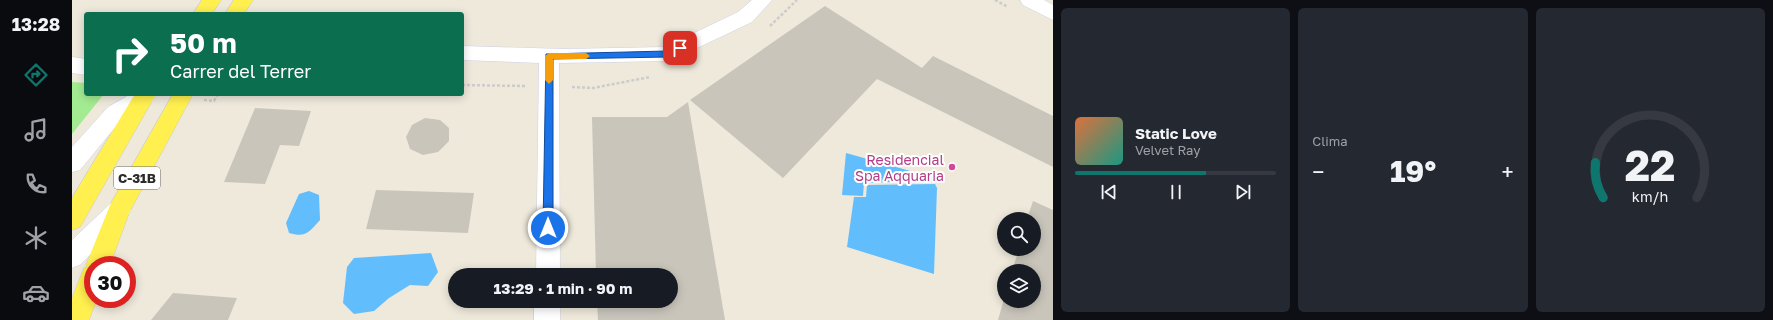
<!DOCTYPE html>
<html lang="es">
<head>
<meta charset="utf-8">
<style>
  :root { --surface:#171b24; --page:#242831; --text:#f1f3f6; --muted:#9ea1a6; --line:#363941; --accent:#0f766e }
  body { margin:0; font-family:"Golos Text",sans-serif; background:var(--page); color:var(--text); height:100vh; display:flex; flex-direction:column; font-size:15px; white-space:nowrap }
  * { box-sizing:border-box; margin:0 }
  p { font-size:13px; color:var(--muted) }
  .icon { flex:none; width:22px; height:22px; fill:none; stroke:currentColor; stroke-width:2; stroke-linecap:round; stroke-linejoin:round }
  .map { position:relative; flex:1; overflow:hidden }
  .side { display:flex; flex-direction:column; gap:8px; padding:8px; background:#0d0f14; width:720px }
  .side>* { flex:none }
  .top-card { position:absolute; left:12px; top:12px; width:380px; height:84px; border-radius:4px; box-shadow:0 2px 10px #0003; background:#0b6e4f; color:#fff; overflow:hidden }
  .fabs { position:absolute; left:925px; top:212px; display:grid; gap:8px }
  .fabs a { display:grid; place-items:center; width:44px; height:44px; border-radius:50%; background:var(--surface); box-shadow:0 2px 10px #0003; font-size:20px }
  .speed { position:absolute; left:12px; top:256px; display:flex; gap:8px; font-size:20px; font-weight:700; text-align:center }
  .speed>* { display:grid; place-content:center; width:52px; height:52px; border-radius:50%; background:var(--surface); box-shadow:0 2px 10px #0003; line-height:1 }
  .speed .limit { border:6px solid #d22; background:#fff; color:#111 }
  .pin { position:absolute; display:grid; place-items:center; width:34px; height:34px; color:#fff; margin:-17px; border-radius:8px; box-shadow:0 2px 6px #0006 }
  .me { position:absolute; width:44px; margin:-22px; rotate:0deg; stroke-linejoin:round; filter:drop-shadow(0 0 3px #0008) }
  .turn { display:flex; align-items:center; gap:14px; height:84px; padding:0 20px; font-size:18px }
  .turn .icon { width:52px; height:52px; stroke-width:2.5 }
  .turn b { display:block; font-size:28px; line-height:34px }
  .big { font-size:30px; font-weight:700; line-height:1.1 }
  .side .widget { flex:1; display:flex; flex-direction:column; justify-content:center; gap:6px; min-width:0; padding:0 14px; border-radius:6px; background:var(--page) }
  .side .dial { align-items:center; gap:0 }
  .dial svg { height:104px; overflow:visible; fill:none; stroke:var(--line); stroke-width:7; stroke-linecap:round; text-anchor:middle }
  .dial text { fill:var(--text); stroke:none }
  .song { display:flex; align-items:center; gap:12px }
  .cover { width:48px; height:48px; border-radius:6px; background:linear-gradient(135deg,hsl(20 70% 55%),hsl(170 70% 35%)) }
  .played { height:4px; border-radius:2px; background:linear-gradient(90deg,var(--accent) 65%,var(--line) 65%) }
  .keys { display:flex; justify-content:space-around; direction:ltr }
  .heat { display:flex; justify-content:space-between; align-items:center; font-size:22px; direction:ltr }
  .side .tiles { flex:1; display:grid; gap:8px; grid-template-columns:repeat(3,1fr) }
  .trip { position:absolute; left:376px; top:268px; width:230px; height:40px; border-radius:20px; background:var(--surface); box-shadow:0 2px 10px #0003; font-weight:700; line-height:40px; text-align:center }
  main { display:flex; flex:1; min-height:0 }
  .dock { display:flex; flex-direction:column; width:72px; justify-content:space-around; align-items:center; background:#090b0e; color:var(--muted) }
  .dock .icon { width:28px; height:28px }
  .dock .current { color:var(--accent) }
  .dock b { font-size:18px; color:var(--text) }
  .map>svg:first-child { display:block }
  .green { fill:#a3eb91 }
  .water { fill:#62bdfc }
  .building { fill:#c9c5bb }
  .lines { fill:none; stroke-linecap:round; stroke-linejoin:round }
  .minor-casing { stroke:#d0d1e5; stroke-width:1 }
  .major-casing { stroke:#ccc; stroke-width:1 }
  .path { stroke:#ccc; stroke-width:2.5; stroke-dasharray:3 2; stroke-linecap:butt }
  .minor { fill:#fff; fill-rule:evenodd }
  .major { fill:#ffef4f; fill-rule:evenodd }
  .route { fill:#1a73e8; stroke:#114b97 }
  .slow { fill:#f59e0b }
  .hotel-dot { fill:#d1479c; stroke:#fff; stroke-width:1.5 }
  .labels { text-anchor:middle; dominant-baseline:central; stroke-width:4; stroke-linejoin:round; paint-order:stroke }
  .shield { fill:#fff; stroke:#6b6b6b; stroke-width:1 }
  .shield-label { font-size:13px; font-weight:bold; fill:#2b2b2b }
  .hotel-label { font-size:14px; fill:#b23c85; stroke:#fff; text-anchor:end }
</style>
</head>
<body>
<main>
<nav class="dock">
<b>13:28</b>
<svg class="icon current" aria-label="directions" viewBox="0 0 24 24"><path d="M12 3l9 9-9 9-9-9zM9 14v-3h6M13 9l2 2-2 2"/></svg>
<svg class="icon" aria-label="music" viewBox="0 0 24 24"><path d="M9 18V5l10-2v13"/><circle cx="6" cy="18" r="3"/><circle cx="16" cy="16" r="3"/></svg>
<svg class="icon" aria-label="phone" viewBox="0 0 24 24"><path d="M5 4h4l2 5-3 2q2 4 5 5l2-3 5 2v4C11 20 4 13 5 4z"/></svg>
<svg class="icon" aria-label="climate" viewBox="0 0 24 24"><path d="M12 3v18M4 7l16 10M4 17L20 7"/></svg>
<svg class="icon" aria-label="car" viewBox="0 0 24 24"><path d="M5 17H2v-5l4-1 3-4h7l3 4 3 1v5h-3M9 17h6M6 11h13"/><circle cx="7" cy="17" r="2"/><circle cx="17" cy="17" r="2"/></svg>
</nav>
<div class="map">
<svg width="981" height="320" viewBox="0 0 981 320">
  <rect width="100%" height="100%" fill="#eee9db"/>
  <!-- green -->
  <path class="green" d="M 0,82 L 14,83 L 14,94 L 32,94 L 0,134 Z"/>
  <!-- water -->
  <path class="water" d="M 774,153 L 849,174 L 849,181 L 792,183 L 791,196 L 770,195 Z
    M 863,184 L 865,188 L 862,274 L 775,247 L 782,197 L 794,197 L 795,185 Z
    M 237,191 L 247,195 L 248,220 C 237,232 234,238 217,233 L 214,223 L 227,194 Z
    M 359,253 L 366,272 L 356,286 L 338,285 L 317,298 L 302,311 L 282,314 L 271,303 L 275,267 L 282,258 Z"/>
  <!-- building -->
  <path class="building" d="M 753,6 L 850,68 L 861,56 L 981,116 L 981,167 L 805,79 L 711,178 L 618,100 Z
    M 616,102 L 653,320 L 526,320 L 525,301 L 599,301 L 599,275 L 524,275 L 520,117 L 595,117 Z
    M 183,108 L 239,111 L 227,146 L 208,145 L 193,184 L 152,182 Z
    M 353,118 L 368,120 L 377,128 L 377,141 L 366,152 L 351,155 L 338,149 L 334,137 L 340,125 Z
    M 304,190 L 402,193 L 396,233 L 294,229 Z
    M 961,201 L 981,210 L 981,320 L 926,320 L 932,299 L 932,301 L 962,301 L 962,271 L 940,271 L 947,249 L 962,249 L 962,219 L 955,219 Z
    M 101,293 L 165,298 L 156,320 L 79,320 Z"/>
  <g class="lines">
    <!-- minor casing -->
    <g class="minor-casing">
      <path id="minor" d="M 680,0 L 700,0 L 680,22 L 602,59 L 595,61 L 487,63 L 488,275 L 464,275 L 467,63 L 390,60 L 390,46 L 492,49 L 593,47 L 666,12 Z
        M 948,0 L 972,0 L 981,5 L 981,20 L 951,5 Z
        M 0,57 L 14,59 L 14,75 L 0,73 Z
        M 59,94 L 82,94 L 83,96 L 80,102 L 50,119 L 8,170 L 0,172 L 0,147 L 36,107 Z
        M 47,199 L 55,203 L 59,210 L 55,217 L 9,264 L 0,268 L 0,240 L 39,203 Z
        M 462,301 L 488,301 L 488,320 L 462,320 Z"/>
    </g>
    <!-- major casing -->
    <g class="major-casing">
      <path id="major" d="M 130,0 L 149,0 L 140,14 L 121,14 Z
        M 162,0 L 181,0 L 172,14 L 153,14 Z
        M 63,94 L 84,94 L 8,227 L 0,230 L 0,198 Z
        M 101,94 L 121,94 L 57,213 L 38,265 L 21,265 L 21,299 L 25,299 L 17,320 L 0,320 L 0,298 L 12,268 L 15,267 L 14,265 L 39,203 Z"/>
    </g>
    <!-- path -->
    <path class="path" d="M 923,0 L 936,7
      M 698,26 L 725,0
      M 390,85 L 453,86
      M 500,87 L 521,88 L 578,77
      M 132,100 L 142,101 L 146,94"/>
    <!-- minor -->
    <use href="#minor" class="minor"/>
    <!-- major -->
    <use href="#major" class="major"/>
  </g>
  <!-- route -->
  <path class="route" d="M 608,45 L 612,48 L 611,50 L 596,57 L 481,59 L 481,228 L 479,231 L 476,233 L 473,231 L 471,228 L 474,54 L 595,51 Z"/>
  <!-- slow -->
  <path class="slow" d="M 477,53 L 514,53 L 518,56 L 514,59 L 481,59 L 481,80 L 477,84 L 473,80 L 473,56 Z"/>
  <!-- markers -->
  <circle class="hotel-dot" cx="880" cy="167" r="4"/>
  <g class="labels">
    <!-- shield labels -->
    <rect class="shield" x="42" y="167" width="46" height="22" rx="3"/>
    <g class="shield-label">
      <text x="65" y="178">C-31B</text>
    </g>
    <!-- hotel labels -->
    <g class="hotel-label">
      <text x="872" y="159">Residencial<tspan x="872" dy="16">Spa Aqquaria</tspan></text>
    </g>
  </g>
</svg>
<div class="fabs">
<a><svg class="icon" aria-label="search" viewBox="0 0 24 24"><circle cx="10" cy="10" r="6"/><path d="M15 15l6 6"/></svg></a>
<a><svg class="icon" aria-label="layers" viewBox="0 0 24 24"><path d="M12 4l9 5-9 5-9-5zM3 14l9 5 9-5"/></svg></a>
</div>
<div class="speed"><div class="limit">30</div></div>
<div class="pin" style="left:608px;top:48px;background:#d93025"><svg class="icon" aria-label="arrive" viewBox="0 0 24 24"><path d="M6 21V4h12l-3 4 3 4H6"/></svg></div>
<svg class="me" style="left:476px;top:228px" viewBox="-20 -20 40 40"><circle r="17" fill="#1a73e8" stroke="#fff" stroke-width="3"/><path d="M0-11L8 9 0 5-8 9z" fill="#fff"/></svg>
<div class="trip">13:29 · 1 min · 90 m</div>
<div class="top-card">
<div class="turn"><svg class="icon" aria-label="right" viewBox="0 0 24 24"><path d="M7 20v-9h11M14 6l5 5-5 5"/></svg><div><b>50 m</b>Carrer del Terrer</div></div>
</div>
</div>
<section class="side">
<div class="tiles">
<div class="widget">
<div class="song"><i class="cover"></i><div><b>Static Love</b><p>Velvet Ray</p></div></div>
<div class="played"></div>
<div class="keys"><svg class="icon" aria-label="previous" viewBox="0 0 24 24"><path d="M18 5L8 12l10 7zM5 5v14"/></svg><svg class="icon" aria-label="pause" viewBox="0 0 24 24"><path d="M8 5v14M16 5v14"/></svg><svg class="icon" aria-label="next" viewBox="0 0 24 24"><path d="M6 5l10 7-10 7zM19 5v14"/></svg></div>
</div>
<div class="widget"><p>Clima</p>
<div class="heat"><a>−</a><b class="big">19°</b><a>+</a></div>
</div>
<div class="widget dial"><svg viewBox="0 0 100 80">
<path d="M14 69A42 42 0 1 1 86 69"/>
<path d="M14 69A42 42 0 0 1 8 42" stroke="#0f766e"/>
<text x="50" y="56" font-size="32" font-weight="700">22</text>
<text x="50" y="72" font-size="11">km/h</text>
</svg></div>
</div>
</section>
</main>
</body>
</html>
